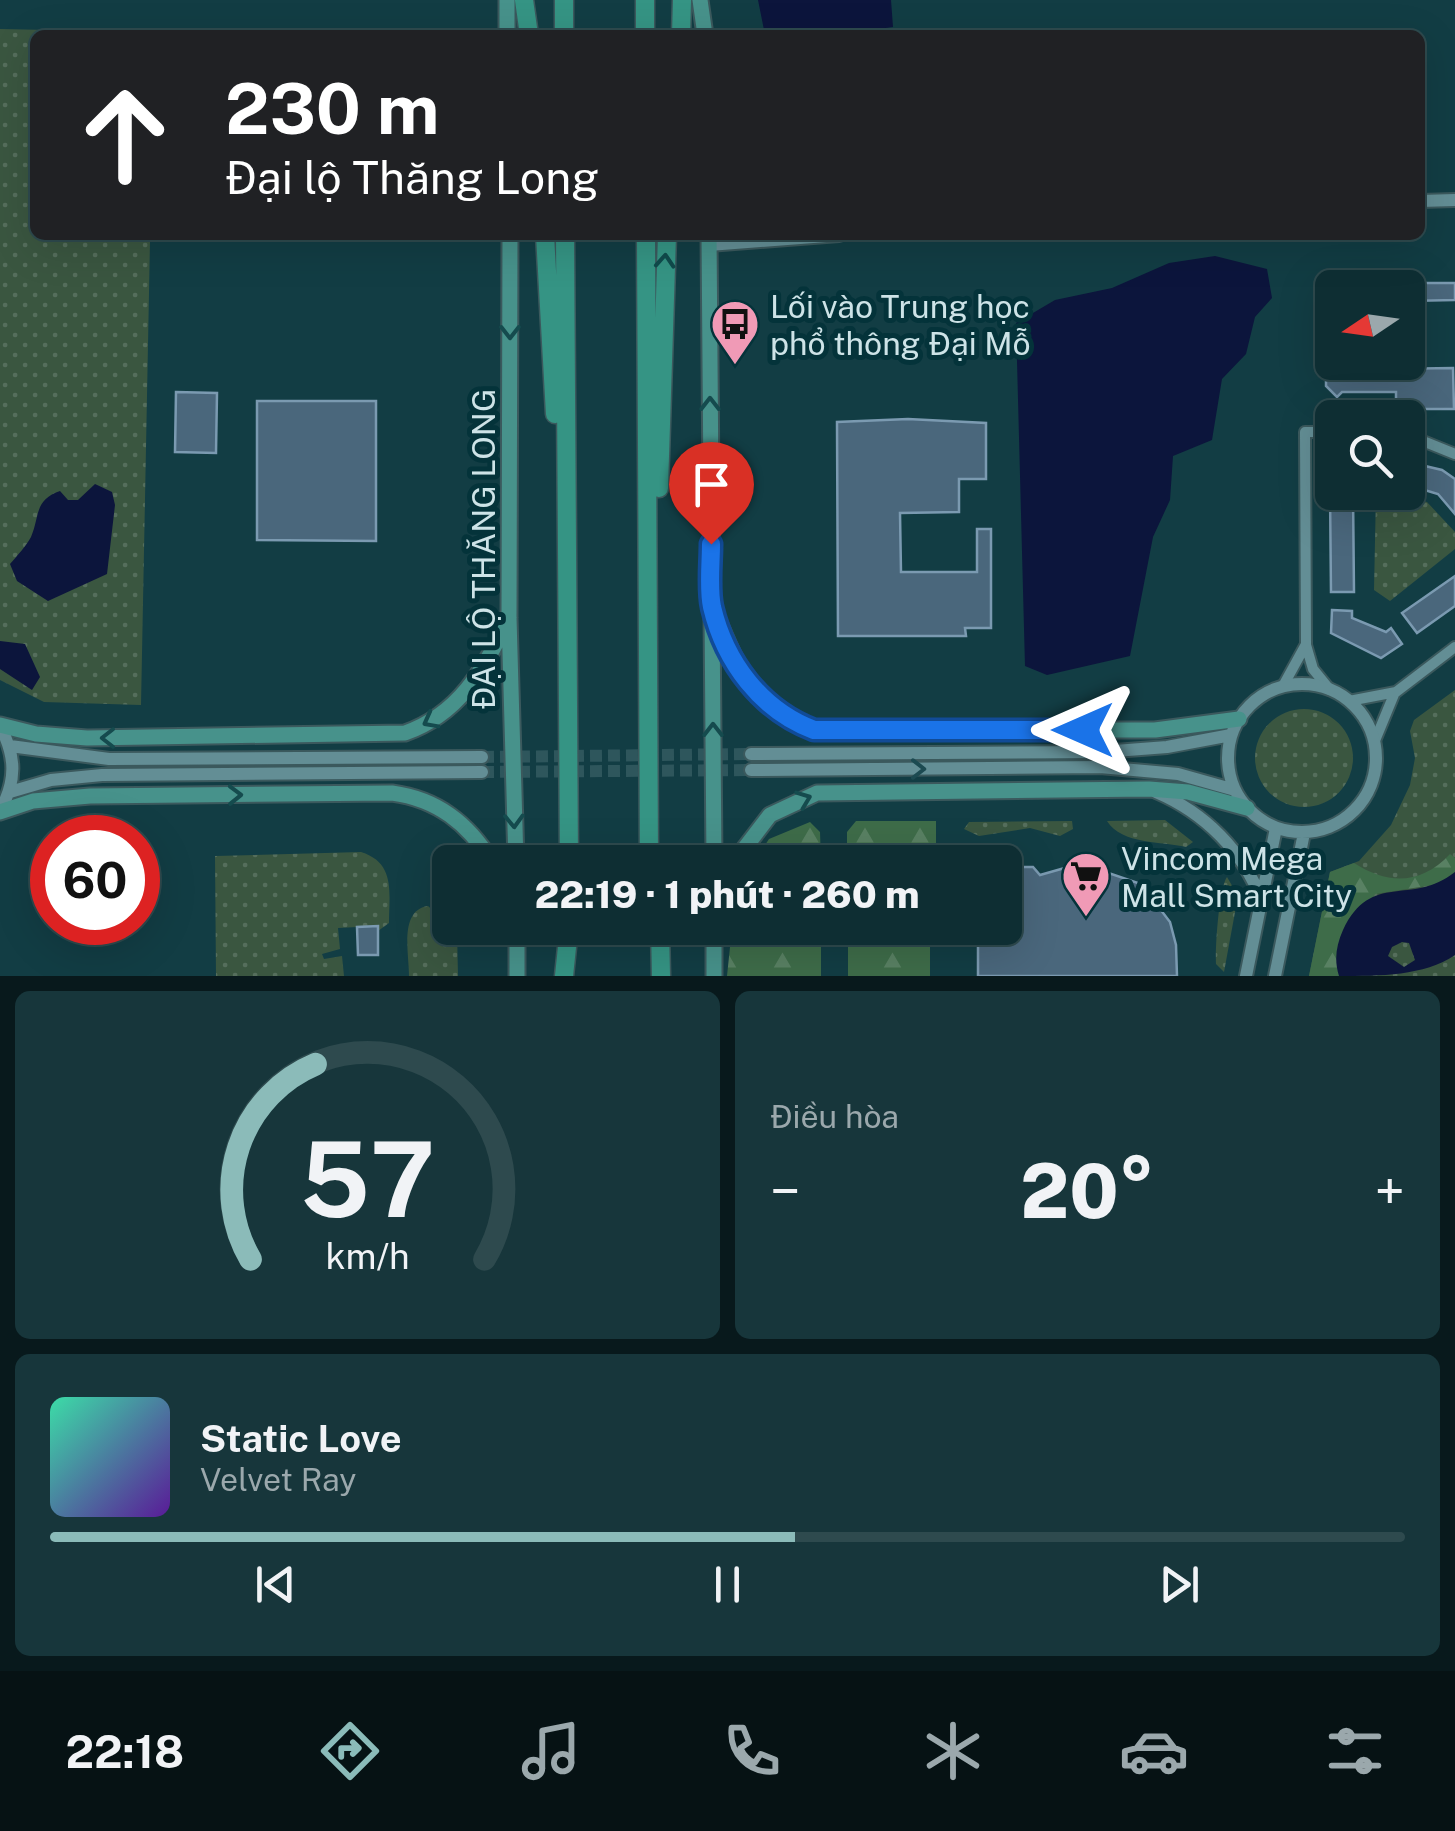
<!DOCTYPE html>
<html lang="vi">
<head>
<meta charset="utf-8">
<style>
  :root { --surface:#0e2e33; --page:#17363b; --text:#f1f3f6; --muted:#9ba8ac; --line:#2e4a4e; --accent:#8bbbb9 }
  body { margin:0; font-family:"Public Sans",sans-serif; background:var(--page); color:var(--text); height:100vh; display:flex; flex-direction:column; font-size:38px; white-space:nowrap }
  * { box-sizing:border-box; margin:0 }
  p { font-size:32px; color:var(--muted) }
  .icon { flex:none; width:55px; height:55px; fill:none; stroke:currentColor; stroke-width:2; stroke-linecap:round; stroke-linejoin:round }
  .map { position:relative; height:976px; overflow:hidden }
  .details { display:flex; flex-direction:column; gap:15px; padding:15px; background:#08191c; flex:1 }
  .details>* { flex:none }
  .top-card { position:absolute; left:30px; top:30px; width:1395px; height:210px; border-radius:15px; box-shadow:0 10px 40px #0002,0 0 0 2px var(--line); background:#202124; color:#fff; overflow:hidden }
  .needle { width:65px; rotate:257deg }
  .controls { position:absolute; left:1315px; top:270px; display:grid; gap:20px }
  .controls a { display:grid; place-items:center; width:110px; height:110px; border-radius:15px; background:var(--surface); box-shadow:0 10px 40px #0002,0 0 0 2px var(--line); font-size:50px }
  .speed { position:absolute; left:30px; top:815px; display:flex; gap:20px; font-size:50px; font-weight:700; text-align:center }
  .speed>* { display:grid; place-content:center; width:130px; height:130px; border-radius:50%; background:var(--surface); box-shadow:0 10px 40px #0002,0 0 0 2px var(--line); line-height:1 }
  .speed .limit { border:15px solid #d22; background:#fff; color:#111 }
  .pin { position:absolute; display:grid; place-items:center; width:85px; height:85px; color:#fff; margin:-102px -42px; border-radius:50% 50% 50% 0; rotate:-45deg; box-shadow:0 0 10px #0007 }
  .pin .icon { rotate:45deg }
  .me { position:absolute; width:110px; margin:-55px; rotate:270deg; stroke-linejoin:round; filter:drop-shadow(0 0 8px #0008) }
  .turn { display:flex; align-items:center; gap:35px; height:210px; padding:0 30px; font-size:45px }
  .turn .icon { width:130px; height:130px; stroke-width:2.5 }
  .turn b { display:block; font-size:70px; line-height:85px }
  .big { font-size:75px; font-weight:800; line-height:1.1 }
  .details .tile { flex:1; display:flex; flex-direction:column; justify-content:center; gap:15px; min-width:0; padding:0 35px; border-radius:15px; background:var(--page) }
  .details .dial { align-items:center; gap:0 }
  .dial svg { height:260px; overflow:visible; fill:none; stroke:var(--line); stroke-width:7; stroke-linecap:round; text-anchor:middle }
  .dial text { fill:var(--text); stroke:none }
  .song { display:flex; align-items:center; gap:30px }
  .cover { width:120px; height:120px; border-radius:15px; background:linear-gradient(135deg,hsl(160 70% 55%),hsl(270 70% 35%)) }
  .played { height:10px; border-radius:5px; background:linear-gradient(90deg,var(--accent) 55%,var(--line) 55%) }
  .keys { display:flex; justify-content:space-around; direction:ltr }
  .heat { display:flex; justify-content:space-between; align-items:center; font-size:55px; direction:ltr }
  .details .tiles { flex:1; display:grid; gap:15px; grid-template-columns:1fr 1fr }
  .tile:last-child { grid-column:span 2 }
  .trip { position:absolute; left:432px; top:845px; width:590px; height:100px; border-radius:15px; background:var(--surface); box-shadow:0 10px 40px #0002,0 0 0 2px var(--line); font-weight:800; line-height:100px; text-align:center }
  .dock { display:flex; height:160px; justify-content:space-around; align-items:center; background:#061214; color:var(--muted) }
  .dock .icon { width:70px; height:70px }
  .dock .on { color:var(--accent) }
  .dock b { font-size:45px; color:var(--text) }
  .map>svg:first-child { display:block }
  .grass { fill:url(#grass-dots) }
  .forest { fill:url(#forest-firs) }
  .water { fill:#0c153c; fill-rule:evenodd }
  .building { fill:#4a677c; stroke:#7b9ab1; stroke-width:2.5 }
  .lines { fill:none; stroke-linecap:round; stroke-linejoin:round }
  .tertiary-tunnel { stroke:#2e565c; stroke-width:12; stroke-dasharray:12 6; stroke-linecap:butt }
  .minor-casing { stroke:#3b595d; stroke-width:14 }
  .tertiary-casing { stroke:#3b595d; stroke-width:16 }
  .primary-casing { stroke:#3b595d; stroke-width:19 }
  .motorway-casing { stroke:#3b595d; stroke-width:21 }
  .minor { stroke:#638e95; stroke-width:10 }
  .tertiary { stroke:#638e95; stroke-width:12 }
  .primary { stroke:#47928b; stroke-width:15 }
  .motorway { stroke:#359484; stroke-width:18 }
  .oneway { stroke:#104b4c }
  .oneway2 { stroke:#154b4e }
  .oneway3 { stroke:#1c4a51 }
  .route-casing { stroke:#114b97; stroke-width:25 }
  .route { stroke:#1a73e8; stroke-width:18 }
  .labels { text-anchor:middle; dominant-baseline:central; stroke-width:10; stroke-linejoin:round; paint-order:stroke }
  .poi-label { font-size:32px; fill:#cde3e7; stroke:#04333a; text-anchor:start }
  .street-label { font-size:32px; fill:#cde3e7; stroke:#04333a }
</style>
</head>
<body>
<div class="map">
<svg width="1455" height="976" viewBox="0 0 1455 976">
  <defs>
    <pattern id="grass-dots" width="8" height="8" patternUnits="userSpaceOnUse" patternTransform="scale(2.5)"><rect width="8" height="8" fill="#3a5640"/><path d="M2 2h.1M6 6h.1" fill="none" stroke="#556e5c" stroke-width="1.8" stroke-linecap="round"/></pattern>
    <pattern id="forest-firs" width="22" height="20" patternUnits="userSpaceOnUse" patternTransform="scale(2.5)"><rect width="22" height="20" fill="#3e6c49"/><path d="M5 1l3.5 6h-7zM16 11l3.5 6h-7z" fill="#598163"/></pattern>
  </defs>
  <rect width="100%" height="100%" fill="#123d44"/>
  <!-- grass -->
  <path class="grass" d="M 0,29 L 292,35 L 35,35 L 35,235 L 478,235 L 478,239 L 150,241 L 141,705 L 44,702 L 0,680 Z
    M 1376,493 L 1427,502 L 1455,532 L 1455,549 L 1390,601 L 1374,590 Z
    M 1455,690 L 1455,976 L 1309,976 L 1330,872 L 1359,861 L 1391,825 L 1410,785 L 1415,758 L 1410,731 L 1414,720 Z
    M1255 758a49 49 0 1 1 98 0a49 49 0 1 1-98 0Z
    M 1165,820 L 1193,842 L 1186,847 C 1162,841 1122,845 1107,821 Z
    M 1072,821 L 1073,829 L 1060,836 L 1030,828 L 979,836 L 964,829 L 969,822 Z
    M 361,852 C 396,863 389,893 389,923 L 378,931 L 377,926 L 338,928 L 340,949 L 322,954 L 324,959 L 342,956 L 344,976 L 216,976 L 215,856 Z
    M 1227,877 L 1238,896 L 1224,972 L 1216,964 C 1215,948 1219,888 1227,877 Z
    M 428,906 L 457,932 L 458,976 L 409,976 C 409,953 399,910 428,906 Z"/>
  <!-- forest -->
  <path class="forest" d="M 856,821 L 936,821 L 936,862 L 847,862 L 847,832 Z
    M 810,822 L 820,832 L 821,862 L 754,862 L 769,839 Z
    M 1450,854 L 1455,858 L 1455,872 L 1439,884 L 1375,894 L 1339,976 L 1309,976 L 1330,872 L 1354,863 C 1388,885 1421,885 1450,854 Z
    M 732,928 L 821,928 L 821,976 L 727,976 Z
    M 848,928 L 930,928 L 930,976 L 848,976 Z"/>
  <!-- water -->
  <path class="water" d="M 758,0 L 891,0 L 893,27 L 834,35 L 765,35 Z
    M 1215,256 L 1267,269 L 1272,298 L 1255,317 L 1246,354 L 1222,379 L 1212,440 L 1173,456 L 1170,500 L 1153,537 L 1130,656 L 1047,675 L 1025,666 L 1016,323 L 1055,300 L 1112,288 L 1169,263 Z
    M 95,484 L 112,492 L 115,505 L 107,574 L 48,601 L 17,581 L 10,564 C 17,556 26,546 31,537 C 40,516 34,500 60,491 L 68,500 L 78,500 Z
    M 0,641 L 25,644 L 40,677 L 32,690 L 0,669 Z
    M 1455,872 L 1455,955 C 1424,976 1380,976 1339,976 C 1334,960 1336,946 1343,930 C 1372,870 1411,907 1455,872 ZM 1402,942 L 1409,943 L 1415,960 L 1404,967 L 1388,956 L 1392,947 Z"/>
  <!-- building -->
  <path class="building" d="M 1408,283 L 1455,283 L 1455,300 L 1408,301 Z
    M 1326,362 L 1387,362 L 1387,369 L 1453,368 L 1454,409 L 1396,409 L 1396,392 L 1342,392 L 1337,397 L 1326,386 Z
    M 176,392 L 217,393 L 216,453 L 175,452 Z
    M 257,401 L 376,401 L 376,541 L 257,540 Z
    M 908,419 L 986,423 L 986,479 L 959,479 L 959,512 L 900,513 L 901,572 L 977,572 L 977,529 L 991,529 L 991,628 L 965,628 L 966,636 L 838,636 L 837,422 Z
    M 1408,462 L 1442,470 L 1455,479 L 1455,514 L 1438,494 L 1408,485 Z
    M 1330,492 L 1353,492 L 1354,592 L 1331,592 Z
    M 1455,576 L 1455,606 L 1417,633 L 1402,613 Z
    M 1332,610 L 1352,611 L 1352,618 L 1386,632 L 1391,628 L 1402,644 L 1381,658 L 1331,633 Z
    M 1005,867 L 1033,867 L 1040,875 L 1068,867 L 1091,867 L 1141,884 L 1170,922 L 1176,945 L 1177,976 L 978,976 L 978,928 L 1005,928 Z
    M 378,926 L 378,955 L 358,955 L 357,927 Z"/>
  <g class="lines">
    <!-- tertiary-tunnel -->
    <path class="tertiary-tunnel" d="M 482,757 L 751,754
      M 482,772 L 751,770"/>
    <!-- minor casing -->
    <g class="minor-casing">
      <path id="minor" d="M 1408,435 L 1455,454
        M 1283,686 L 1305,646
        M 1330,690 L 1313,669 L 1306,645 L 1305,432 L 1332,432
        M 1349,701 L 1396,692 L 1455,647
        M 1374,743 L 1395,692"/>
    </g>
    <!-- tertiary casing -->
    <g class="tertiary-casing">
      <path id="tertiary" d="M 1420,201 L 1455,200
        M 709,245 L 839,235
        M1228 758a74 74 0 1 1 148 0a74 74 0 1 1-148 0Z
        M 0,726 C 16,756 17,780 0,811
        M 10,746 L 109,759 L 482,757
        M 751,754 L 1102,752 L 1167,747 L 1231,735
        M 751,770 L 1100,767 L 1178,774 L 1235,790
        M 10,792 L 51,780 L 102,775 L 482,772
        M 1156,792 C 1205,813 1243,851 1262,901
        M 1246,976 L 1276,828
        M 1275,976 L 1304,833"/>
    </g>
    <!-- primary casing -->
    <g class="primary-casing">
      <path id="primary" d="M 507,0 L 507,35
        M 700,0 L 705,35
        M 510,235 L 509,618 L 516,862
        M 709,235 L 714,862
        M 715,613 C 739,669 752,707 814,730 L 1155,730 L 1239,719
        M 0,725 L 36,734 L 87,738 L 405,733 C 459,714 483,671 507,622
        M 0,812 L 33,801 L 90,796 L 392,793 C 437,799 468,823 492,862
        M 734,862 L 770,815 L 817,793 L 1149,789 L 1188,792 L 1247,808
        M 517,928 L 517,976
        M 714,976 L 714,928"/>
    </g>
    <!-- motorway casing -->
    <g class="motorway-casing">
      <path id="motorway" d="M 524,0 L 529,35
        M 564,0 L 564,35
        M 645,0 L 645,35
        M 681,35 L 682,0
        M 545,235 L 555,414
        M 565,235 L 569,862
        M 646,235 L 649,862
        M 659,488 L 667,235
        M 660,928 L 661,976
        M 564,976 L 569,928"/>
    </g>
    <!-- minor -->
    <use href="#minor" class="minor"/>
    <!-- tertiary -->
    <use href="#tertiary" class="tertiary"/>
    <!-- primary -->
    <use href="#primary" class="primary"/>
    <!-- motorway -->
    <use href="#motorway" class="motorway"/>
  </g>
  <!-- one-way arrows -->
  <defs><path id="oneway-chevron" d="M-2-3.5L2.5 0L-2 3.5" fill="none" stroke-width="1.6" stroke-linecap="round" stroke-linejoin="round" transform="scale(2.5)"/></defs>
  <use class="oneway" href="#oneway-chevron" transform="translate(665 261) rotate(-86)"/>
  <g class="oneway2">
    <use href="#oneway-chevron" transform="translate(510 332) rotate(90)"/>
    <use href="#oneway-chevron" transform="translate(710 404) rotate(-90)"/>
    <use href="#oneway-chevron" transform="translate(430 721) rotate(152)"/>
    <use href="#oneway-chevron" transform="translate(713 730) rotate(-90)"/>
    <use href="#oneway-chevron" transform="translate(108 738) rotate(180)"/>
    <use href="#oneway-chevron" transform="translate(235 795) rotate(-1)"/>
    <use href="#oneway-chevron" transform="translate(804 799) rotate(-21)"/>
    <use href="#oneway-chevron" transform="translate(514 821) rotate(88)"/>
  </g>
  <use class="oneway3" href="#oneway-chevron" transform="translate(918 769)"/>
  <g class="lines">
    <!-- route casing -->
    <g class="route-casing">
      <path id="route" d="M 711,544 C 711,563 708,588 712,607 C 725,662 761,710 814,730 L 1083,730"/>
    </g>
    <!-- route -->
    <use href="#route" class="route"/>
  </g>
  <!-- icons -->
  <defs>
    <g id="bus-pin" transform="scale(2.5)"><path d="M0 17L-7.5 6A9.5 9.5 0 1 1 7.5 6Z" fill="#f09ab6" stroke="#04333a"/><path d="M-5-6H5V4H4V6H2V4H-2V6H-4V4H-5ZM-3.5-4V0h7V-4ZM-3.5 1.2v1.5H-2V1.2ZM2 1.2v1.5H3.5V1.2Z" fill="#111"/></g>
    <g id="supermarket-pin" transform="scale(2.5)"><path d="M0 17L-7.5 6A9.5 9.5 0 1 1 7.5 6Z" fill="#f09ab6" stroke="#04333a"/><path d="M-6-5.5h2.5l.6 2H6L4.5 2H-2.5L-4.4-4H-6ZM-1.5 3.2a1.3 1.3 0 1 0 .1 0ZM3 3.2a1.3 1.3 0 1 0 .1 0Z" fill="#111"/></g>
  </defs>
  <g fill-rule="evenodd">
    <use href="#bus-pin" x="735" y="324"/>
    <use href="#supermarket-pin" x="1086" y="876"/>
  </g>
  <g class="labels">
    <!-- poi labels -->
    <g class="poi-label">
      <text x="770" y="306">Lối vào Trung học<tspan x="770" dy="37">phổ thông Đại Mỗ</tspan></text>
      <text x="1121" y="858">Vincom Mega<tspan x="1121" dy="37">Mall Smart City</tspan></text>
    </g>
    <!-- street labels -->
    <g class="street-label">
      <text transform="translate(483 549) rotate(-90)">ĐẠI LỘ THĂNG LONG</text>
    </g>
  </g>
</svg>
<div class="controls">
<a><svg class="needle" viewBox="-14 -14 28 28"><path d="M0-13l5 13h-10z" fill="#e53935"/><path d="M0 13l5-13h-10z" fill="#9ba8ac"/></svg></a>
<a><svg class="icon" aria-label="search" viewBox="0 0 24 24"><circle cx="10" cy="10" r="6"/><path d="M15 15l6 6"/></svg></a>
</div>
<div class="speed"><div class="limit">60</div></div>
<div class="pin" style="left:711px;top:544px;background:#d93025"><svg class="icon" aria-label="arrive" viewBox="0 0 24 24"><path d="M6 21V4h12l-3 4 3 4H6"/></svg></div>
<svg class="me" style="left:1083px;top:730px" viewBox="-20 -20 40 40"><path d="M0-17L14 15 0 8-14 15z" fill="#1a73e8" stroke="#fff" stroke-width="4"/></svg>
<div class="trip">22:19 · 1 phút · 260 m</div>
<div class="top-card">
<div class="turn"><svg class="icon" aria-label="ahead" viewBox="0 0 24 24"><path d="M12 20V5M6 11l6-6 6 6"/></svg><div><b>230 m</b>Đại lộ Thăng Long</div></div>
</div>
</div>
<section class="details">
<div class="tiles">
<div class="tile dial"><svg viewBox="0 0 100 80">
<path d="M14 69A42 42 0 1 1 86 69"/>
<path d="M14 69A42 42 0 0 1 34 9" stroke="#8bbbb9"/>
<text x="50" y="56" font-size="32" font-weight="700">57</text>
<text x="50" y="72" font-size="11">km/h</text>
</svg></div>
<div class="tile"><p>Điều hòa</p>
<div class="heat"><a>−</a><b class="big">20°</b><a>+</a></div>
</div>
<div class="tile">
<div class="song"><i class="cover"></i><div><b>Static Love</b><p>Velvet Ray</p></div></div>
<div class="played"></div>
<div class="keys"><svg class="icon" aria-label="previous" viewBox="0 0 24 24"><path d="M18 5L8 12l10 7zM5 5v14"/></svg><svg class="icon" aria-label="pause" viewBox="0 0 24 24"><path d="M8 5v14M16 5v14"/></svg><svg class="icon" aria-label="next" viewBox="0 0 24 24"><path d="M6 5l10 7-10 7zM19 5v14"/></svg></div>
</div>
</div>
</section>
<nav class="dock">
<b>22:18</b>
<svg class="icon on" aria-label="directions" viewBox="0 0 24 24"><path d="M12 3l9 9-9 9-9-9zM9 14v-3h6M13 9l2 2-2 2"/></svg>
<svg class="icon" aria-label="music" viewBox="0 0 24 24"><path d="M9 18V5l10-2v13"/><circle cx="6" cy="18" r="3"/><circle cx="16" cy="16" r="3"/></svg>
<svg class="icon" aria-label="phone" viewBox="0 0 24 24"><path d="M5 4h4l2 5-3 2q2 4 5 5l2-3 5 2v4C11 20 4 13 5 4z"/></svg>
<svg class="icon" aria-label="climate" viewBox="0 0 24 24"><path d="M12 3v18M4 7l16 10M4 17L20 7"/></svg>
<svg class="icon" aria-label="car" viewBox="0 0 24 24"><path d="M5 17H2v-5l4-1 3-4h7l3 4 3 1v5h-3M9 17h6M6 11h13"/><circle cx="7" cy="17" r="2"/><circle cx="17" cy="17" r="2"/></svg>
<svg class="icon" aria-label="filters" viewBox="0 0 24 24"><path d="M4 7h16M4 17h16"/><circle cx="9" cy="7" r="2"/><circle cx="15" cy="17" r="2"/></svg>
</nav>
</body>
</html>
